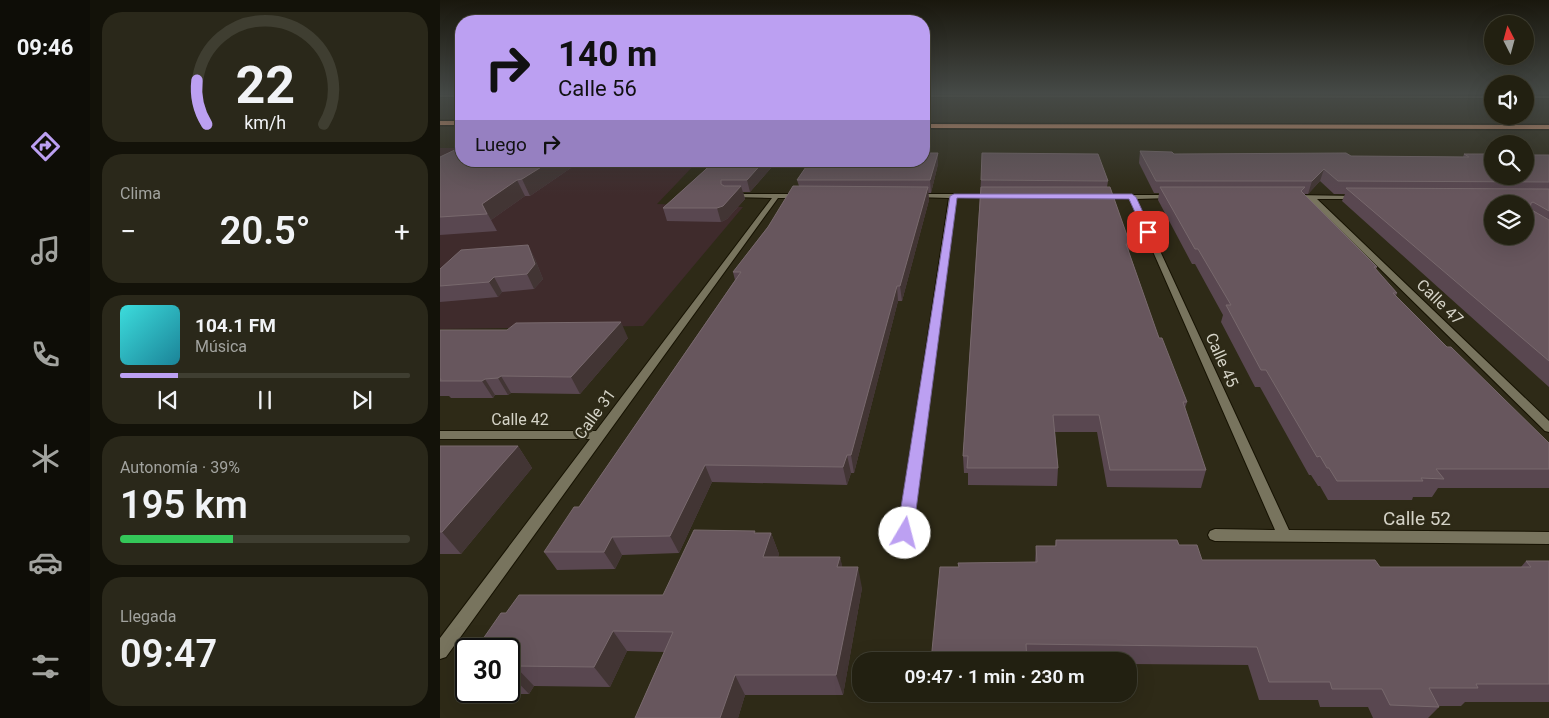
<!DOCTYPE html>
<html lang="es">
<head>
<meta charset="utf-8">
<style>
  :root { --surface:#222011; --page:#2a281a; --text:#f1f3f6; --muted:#a2a39f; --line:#3f3e31; --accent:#bca0f2 }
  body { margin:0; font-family:Roboto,sans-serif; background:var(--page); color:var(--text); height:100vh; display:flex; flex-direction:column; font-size:19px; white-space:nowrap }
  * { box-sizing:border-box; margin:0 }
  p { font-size:16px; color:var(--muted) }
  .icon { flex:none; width:28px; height:28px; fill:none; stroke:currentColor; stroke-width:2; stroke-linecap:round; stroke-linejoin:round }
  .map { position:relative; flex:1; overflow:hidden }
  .panel { display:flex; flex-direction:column; gap:12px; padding:12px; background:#131209; width:350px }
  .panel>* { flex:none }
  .top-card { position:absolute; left:15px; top:15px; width:475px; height:152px; border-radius:20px; box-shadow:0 5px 20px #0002,0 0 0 1px var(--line); background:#bca0f2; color:#111; overflow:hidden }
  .needle { width:32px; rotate:354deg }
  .buttons { position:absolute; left:1044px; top:15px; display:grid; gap:10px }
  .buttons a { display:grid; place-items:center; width:50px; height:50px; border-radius:50%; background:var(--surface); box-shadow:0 5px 20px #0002,0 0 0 1px var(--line); font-size:25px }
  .speed { position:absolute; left:15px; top:638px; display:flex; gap:10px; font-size:25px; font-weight:700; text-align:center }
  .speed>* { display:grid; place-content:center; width:65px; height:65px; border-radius:50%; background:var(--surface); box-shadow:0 5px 20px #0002,0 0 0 1px var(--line); line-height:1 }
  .speed .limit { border:2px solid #111; border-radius:8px; background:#fff; color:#111 }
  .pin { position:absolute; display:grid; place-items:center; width:42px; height:42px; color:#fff; margin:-21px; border-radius:10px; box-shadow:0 2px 8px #0006 }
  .me { position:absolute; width:55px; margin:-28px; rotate:8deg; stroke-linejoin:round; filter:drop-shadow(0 0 4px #0008) }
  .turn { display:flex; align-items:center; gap:18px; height:105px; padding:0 20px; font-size:22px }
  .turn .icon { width:65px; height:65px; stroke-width:2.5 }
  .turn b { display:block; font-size:35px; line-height:42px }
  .then { display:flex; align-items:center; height:48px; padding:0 20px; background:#0003; gap:10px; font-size:19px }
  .big { font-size:38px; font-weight:600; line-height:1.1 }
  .panel .tile { flex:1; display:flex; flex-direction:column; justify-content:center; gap:8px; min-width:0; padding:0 18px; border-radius:20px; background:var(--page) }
  .panel .dial { align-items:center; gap:0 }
  .dial svg { height:130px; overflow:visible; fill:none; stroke:var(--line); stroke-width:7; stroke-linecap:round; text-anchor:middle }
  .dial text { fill:var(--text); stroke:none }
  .song { display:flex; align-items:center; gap:15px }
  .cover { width:60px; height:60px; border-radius:8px; background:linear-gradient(135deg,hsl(180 70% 55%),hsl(190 70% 35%)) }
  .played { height:5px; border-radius:2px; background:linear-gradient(90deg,var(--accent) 20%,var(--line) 20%) }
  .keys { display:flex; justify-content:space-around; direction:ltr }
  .heat { display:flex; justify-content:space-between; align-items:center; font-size:28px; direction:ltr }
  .charge { height:8px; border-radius:4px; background:linear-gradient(90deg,#34c759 39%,var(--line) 0) }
  .trip { position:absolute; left:412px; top:652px; width:285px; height:50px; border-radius:20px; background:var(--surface); box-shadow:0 5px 20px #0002,0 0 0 1px var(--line); font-weight:600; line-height:50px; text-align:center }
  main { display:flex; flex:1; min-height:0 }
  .tabs { display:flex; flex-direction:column; width:90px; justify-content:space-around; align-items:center; background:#0e0d07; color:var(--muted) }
  .tabs .icon { width:35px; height:35px }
  .tabs .selected { color:var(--accent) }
  .tabs b { font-size:22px; color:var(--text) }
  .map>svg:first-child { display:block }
  .education { fill:#3f2b2c }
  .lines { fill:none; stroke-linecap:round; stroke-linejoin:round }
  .street-casing { stroke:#161202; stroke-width:2 }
  .highway-casing { stroke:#161202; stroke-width:3 }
  .street { fill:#78745e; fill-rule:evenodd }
  .highway { fill:#f3a77c; fill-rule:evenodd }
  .wall { fill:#594750 }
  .shaded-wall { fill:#423534 }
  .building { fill:#67565d; stroke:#78696d; fill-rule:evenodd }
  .route { fill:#bca0f2; stroke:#7a689d }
  .labels { text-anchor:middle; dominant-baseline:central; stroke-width:5; stroke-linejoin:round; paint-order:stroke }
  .street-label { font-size:16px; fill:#d5d3c7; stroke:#2e2a17 }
  .near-street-label { font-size:19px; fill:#d5d3c7; stroke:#2e2a17 }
</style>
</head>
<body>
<main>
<nav class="tabs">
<b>09:46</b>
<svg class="icon selected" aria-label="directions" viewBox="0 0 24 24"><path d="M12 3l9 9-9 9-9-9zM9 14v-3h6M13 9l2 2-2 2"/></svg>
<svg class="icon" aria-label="music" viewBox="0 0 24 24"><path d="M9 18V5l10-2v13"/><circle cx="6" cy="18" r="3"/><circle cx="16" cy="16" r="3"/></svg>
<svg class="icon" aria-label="phone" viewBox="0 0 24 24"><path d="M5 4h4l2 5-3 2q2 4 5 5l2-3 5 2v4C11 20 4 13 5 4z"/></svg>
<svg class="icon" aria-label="climate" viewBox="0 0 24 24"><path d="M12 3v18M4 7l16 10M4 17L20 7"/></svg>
<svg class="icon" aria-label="car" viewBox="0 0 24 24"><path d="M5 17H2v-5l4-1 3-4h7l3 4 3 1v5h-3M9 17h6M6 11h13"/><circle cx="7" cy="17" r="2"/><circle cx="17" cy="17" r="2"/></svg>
<svg class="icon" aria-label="filters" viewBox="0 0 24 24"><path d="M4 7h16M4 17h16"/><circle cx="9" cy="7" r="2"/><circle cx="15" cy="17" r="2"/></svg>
</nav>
<section class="panel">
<div class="tile dial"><svg viewBox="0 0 100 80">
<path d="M14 69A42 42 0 1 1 86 69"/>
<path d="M14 69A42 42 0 0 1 8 42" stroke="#bca0f2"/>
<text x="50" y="56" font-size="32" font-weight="700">22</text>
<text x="50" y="72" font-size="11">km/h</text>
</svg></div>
<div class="tile"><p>Clima</p>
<div class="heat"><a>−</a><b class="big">20.5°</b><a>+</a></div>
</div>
<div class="tile">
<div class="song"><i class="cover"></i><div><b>104.1 FM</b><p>Música</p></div></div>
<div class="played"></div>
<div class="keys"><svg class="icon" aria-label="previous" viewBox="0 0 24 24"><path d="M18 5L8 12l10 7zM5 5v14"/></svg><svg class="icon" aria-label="pause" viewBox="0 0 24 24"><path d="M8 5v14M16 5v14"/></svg><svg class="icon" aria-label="next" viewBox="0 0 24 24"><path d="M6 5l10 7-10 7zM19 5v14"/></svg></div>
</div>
<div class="tile"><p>Autonomía · 39%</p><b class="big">195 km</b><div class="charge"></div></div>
<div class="tile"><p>Llegada</p><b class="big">09:47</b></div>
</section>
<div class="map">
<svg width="1109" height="718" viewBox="0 0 1109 718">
  <rect width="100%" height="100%" fill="#2e2a17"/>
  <!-- education -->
  <path class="education" d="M 0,148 L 21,148 L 21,161 L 258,161 L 217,204 L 303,207 L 203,326 L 0,329 Z"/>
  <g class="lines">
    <!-- street casing -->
    <g class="street-casing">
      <path id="street" d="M 0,95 L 21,95 L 21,97 L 0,97 Z
        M 484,95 L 1052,96 L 1052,98 L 484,97 Z
        M 1085,96 L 1109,96 L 1109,98 L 1085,98 Z
        M 290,194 L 360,194 L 363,196 L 360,198 L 338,198 L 6,657 L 0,659 L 0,638 L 150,439 L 0,439 L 0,431 L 156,431 L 332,198 L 292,197 L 290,196 Z
        M 477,194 L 552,194 L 555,196 L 552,198 L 516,198 L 472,533 L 470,537 L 465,539 L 460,537 L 458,533 L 509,198 L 475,197 L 474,196 Z
        M 730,195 L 733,197 L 732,198 L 696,199 L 849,530 L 1109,532 L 1109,544 L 775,541 L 770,539 L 768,535 L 770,531 L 775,529 L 835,530 L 690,199 L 662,199 L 659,197 L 662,195 Z
        M 854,195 L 917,196 L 918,197 L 915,199 L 877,199 L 1109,421 L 1109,432 L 1105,431 L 869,199 L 852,198 L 851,197 Z"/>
    </g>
    <!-- highway casing -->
    <g class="highway-casing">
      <path id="highway" d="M 0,121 L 21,121 L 21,125 L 0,125 Z
        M 484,124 L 1109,125 L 1109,129 L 484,128 Z"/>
    </g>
    <!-- street -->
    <use href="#street" class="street"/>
    <!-- highway -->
    <use href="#highway" class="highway"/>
  </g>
  <!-- wall -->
  <path class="wall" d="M 700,151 L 734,154 L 911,156 L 1023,157 L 1024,154 L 1109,155 L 1109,387 L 902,201 L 905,194 L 894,194 L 880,181 L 868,194 L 864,194 L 937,267 L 936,269 L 957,293 L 956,296 L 1007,347 L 1109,443 L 1109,488 L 998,488 L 992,497 L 973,497 L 972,500 L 888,500 L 880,486 L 878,486 L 871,475 L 869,475 L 820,387 L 815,387 L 781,322 L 783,315 L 755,264 L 752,264 L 718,200 L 719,193 L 714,193 L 699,163 Z
    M 498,153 L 498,164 L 491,193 L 488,193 L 489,200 L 462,301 L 458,301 L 414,473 L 411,473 L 407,485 L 272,482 L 239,553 L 182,555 L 175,569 L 117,570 L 104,552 L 139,507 L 295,280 L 293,272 L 359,186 L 357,180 Z
    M 0,157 L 21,161 L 141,161 L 90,196 L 85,196 L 51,220 L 57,231 L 0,235 Z
    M 275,161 L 329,161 L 331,168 L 310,192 L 303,192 L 305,199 L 287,219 L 281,222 L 227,221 L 223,208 Z
    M 541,180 L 668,181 L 667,187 L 690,244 L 689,252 L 719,338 L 747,402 L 745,408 L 766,470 L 761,488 L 667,487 L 657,432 L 615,432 L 618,468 L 617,486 L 528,485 L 528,473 L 524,473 L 523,456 Z
    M 88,245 L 95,259 L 103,279 L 94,289 L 62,292 L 58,297 L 0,302 L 0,269 Z
    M 0,330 L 188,338 L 140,394 L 71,393 L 68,395 L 55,395 L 53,398 L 11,398 L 9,396 L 0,396 Z
    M 0,446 L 78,446 L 92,468 L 21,554 L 0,554 Z
    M 316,533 L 331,533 L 339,554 L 338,557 L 400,557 L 402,567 L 422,588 L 403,695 L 305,695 L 298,718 L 195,718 L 224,652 L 187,651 L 170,687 L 94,686 L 89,694 L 40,694 L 37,691 L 69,691 L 69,649 L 66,613 L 223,595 Z
    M 616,540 L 739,545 L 762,560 L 940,567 L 1081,567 L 1086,561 L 1109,561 L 1109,702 L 1025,702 L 1021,706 L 999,706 L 999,707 L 988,718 L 933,718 L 928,707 L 880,707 L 878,700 L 819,700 L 808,665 L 689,664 L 689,661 L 491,661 L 519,567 L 595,562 L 596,546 L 615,546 Z
    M 26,663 L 26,681 L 18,674 Z
    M 492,694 L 586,694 L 586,698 L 492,697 Z"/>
  <!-- shaded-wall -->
  <path class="shaded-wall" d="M 498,153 L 498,164 L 491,193 L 490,180 Z
    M 111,161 L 141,161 L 90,196 L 82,179 Z
    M 324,161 L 329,161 L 331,168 L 310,192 L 307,180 Z
    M 884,169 L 880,181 L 868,194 L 872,181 Z
    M 77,180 L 85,196 L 51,220 L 42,204 Z
    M 301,186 L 305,199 L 287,219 L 281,222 L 277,208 Z
    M 488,187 L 489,200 L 462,301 L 460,286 Z
    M 88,245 L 95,259 L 103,279 L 94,289 L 87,274 Z
    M 54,277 L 62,292 L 58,297 L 49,282 Z
    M 457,286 L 458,301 L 414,473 L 411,455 Z
    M 181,322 L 188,338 L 140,394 L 131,377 Z
    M 61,376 L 71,393 L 68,395 L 58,378 Z
    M 45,379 L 55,395 L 53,398 L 42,381 Z
    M 78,446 L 92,468 L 21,554 L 2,532 Z
    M 407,455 L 411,473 L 407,485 L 403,467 Z
    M 265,465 L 272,482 L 239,553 L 230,536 Z
    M 331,533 L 339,554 L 331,578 L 323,557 Z
    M 172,537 L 182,555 L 175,569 L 164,552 Z
    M 400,557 L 405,578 L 397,567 Z
    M 418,567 L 422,588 L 403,695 L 396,675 Z
    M 173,631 L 187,651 L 170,687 L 154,667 Z
    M 75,666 L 94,686 L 89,694 L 70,674 Z
    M 295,675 L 305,695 L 298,718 L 280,718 Z"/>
  <!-- building -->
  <path class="building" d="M 21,147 L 21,161 L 111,161 L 82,179 L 77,180 L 42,204 L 47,214 L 0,217 L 0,157 Z
    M 700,151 L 732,152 L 734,154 L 906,153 L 911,156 L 1029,157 L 1024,154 L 1052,154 L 1052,176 L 1085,176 L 1085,155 L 1109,155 L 1109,182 L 898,181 L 884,169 L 872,181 L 716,181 Z
    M 484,153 L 498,153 L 490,180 L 357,180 L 370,161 L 484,161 Z
    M 542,153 L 658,154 L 668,181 L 541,180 Z
    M 275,161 L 324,161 L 307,180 L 281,180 L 281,184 L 284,186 L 301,186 L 283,206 L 277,208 L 223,208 Z
    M 353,186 L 488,187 L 460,286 L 457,286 L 411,455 L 407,455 L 403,467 L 265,465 L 230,536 L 172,537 L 164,552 L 104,552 L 134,507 L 139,507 L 301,272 L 293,272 L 328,227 Z
    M 541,187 L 670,187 L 690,244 L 686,244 L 719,338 L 722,338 L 747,402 L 743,402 L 766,470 L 670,470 L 659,415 L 613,415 L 618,468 L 527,468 L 528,456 L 523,456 Z
    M 720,187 L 865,187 L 861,191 L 937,267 L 934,267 L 957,293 L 953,293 L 1007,347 L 1011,347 L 1109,443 L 1109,469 L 996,469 L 1004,479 L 981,478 L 983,481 L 897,481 L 889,468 L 887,468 L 880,456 L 877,457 L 826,370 L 821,370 L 786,305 L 791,305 L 758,249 L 755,249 Z
    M 906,188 L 1109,189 L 1109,211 L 1093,202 L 1091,203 L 1090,209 L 1109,220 L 1109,361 ZM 1052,204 L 1085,204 L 1085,236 L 1052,236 Z
    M 88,245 L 95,264 L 87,274 L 54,277 L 49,282 L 0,286 L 0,269 L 21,250 Z
    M 181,322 L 131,377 L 61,376 L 58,378 L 45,379 L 42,381 L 0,381 L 1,379 L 0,379 L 0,330 L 67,330 L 76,323 Z
    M 0,446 L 78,446 L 2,532 L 0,532 Z
    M 254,530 L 315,531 L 314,533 L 331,533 L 323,557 L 400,557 L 397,567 L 418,567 L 396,675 L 295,675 L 280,718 L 195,718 L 233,632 L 173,631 L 154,667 L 75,666 L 70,674 L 69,674 L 69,649 L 36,649 L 61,613 L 66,613 L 79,595 L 223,595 Z
    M 616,540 L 737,540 L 739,545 L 757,545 L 762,560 L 935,560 L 940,567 L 1091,567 L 1086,561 L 1109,561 L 1109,684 L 1036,684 L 1038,688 L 989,688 L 999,707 L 950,705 L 942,689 L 892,689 L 890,682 L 829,682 L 817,647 L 586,644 L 587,661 L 491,661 L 500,567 L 519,567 L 518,563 L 597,562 L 596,546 L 616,546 Z
    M 26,663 L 26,674 L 18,674 Z"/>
  <!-- sky -->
  <linearGradient id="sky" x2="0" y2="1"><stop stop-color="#19170d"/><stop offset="0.48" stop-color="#464a47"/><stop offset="1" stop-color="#464a47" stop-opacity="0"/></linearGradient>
  <rect width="1109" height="195" fill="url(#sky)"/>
  <!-- route -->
  <path class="route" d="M 692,194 L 696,197 L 712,232 L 711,234 L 704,232 L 689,199 L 517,198 L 473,533 L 471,538 L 465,540 L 460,538 L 457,533 L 510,196 L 514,194 Z"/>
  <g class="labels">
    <!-- street labels -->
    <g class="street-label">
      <text transform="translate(1000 302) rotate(44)">Calle 47</text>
      <text transform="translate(782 360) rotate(66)">Calle 45</text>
      <text transform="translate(155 414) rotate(-54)">Calle 31</text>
      <text x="80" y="419">Calle 42</text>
    </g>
    <!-- near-street labels -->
    <g class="near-street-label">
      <text x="977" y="518">Calle 52</text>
    </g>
  </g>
</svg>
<div class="buttons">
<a><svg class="needle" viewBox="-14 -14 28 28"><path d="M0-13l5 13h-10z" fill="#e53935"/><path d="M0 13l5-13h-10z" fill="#a2a39f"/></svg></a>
<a><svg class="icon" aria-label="sound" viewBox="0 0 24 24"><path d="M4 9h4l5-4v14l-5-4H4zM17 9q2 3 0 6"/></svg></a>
<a><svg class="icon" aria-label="search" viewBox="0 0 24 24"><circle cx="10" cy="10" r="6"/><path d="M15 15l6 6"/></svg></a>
<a><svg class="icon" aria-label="layers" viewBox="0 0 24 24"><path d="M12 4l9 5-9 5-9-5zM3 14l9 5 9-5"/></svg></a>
</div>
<div class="speed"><div class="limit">30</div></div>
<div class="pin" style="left:708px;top:232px;background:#d93025"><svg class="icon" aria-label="arrive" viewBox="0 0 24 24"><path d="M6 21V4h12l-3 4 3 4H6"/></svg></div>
<svg class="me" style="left:465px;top:533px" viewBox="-20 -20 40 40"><circle r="19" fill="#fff"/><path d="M0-13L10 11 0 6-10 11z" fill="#bca0f2"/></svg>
<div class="trip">09:47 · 1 min · 230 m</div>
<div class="top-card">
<div class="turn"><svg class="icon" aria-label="right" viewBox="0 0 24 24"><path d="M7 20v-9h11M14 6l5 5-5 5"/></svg><div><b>140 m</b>Calle 56</div></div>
<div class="then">Luego<svg class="icon" aria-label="right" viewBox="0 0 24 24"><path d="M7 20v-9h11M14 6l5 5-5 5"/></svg></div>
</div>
</div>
</main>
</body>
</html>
